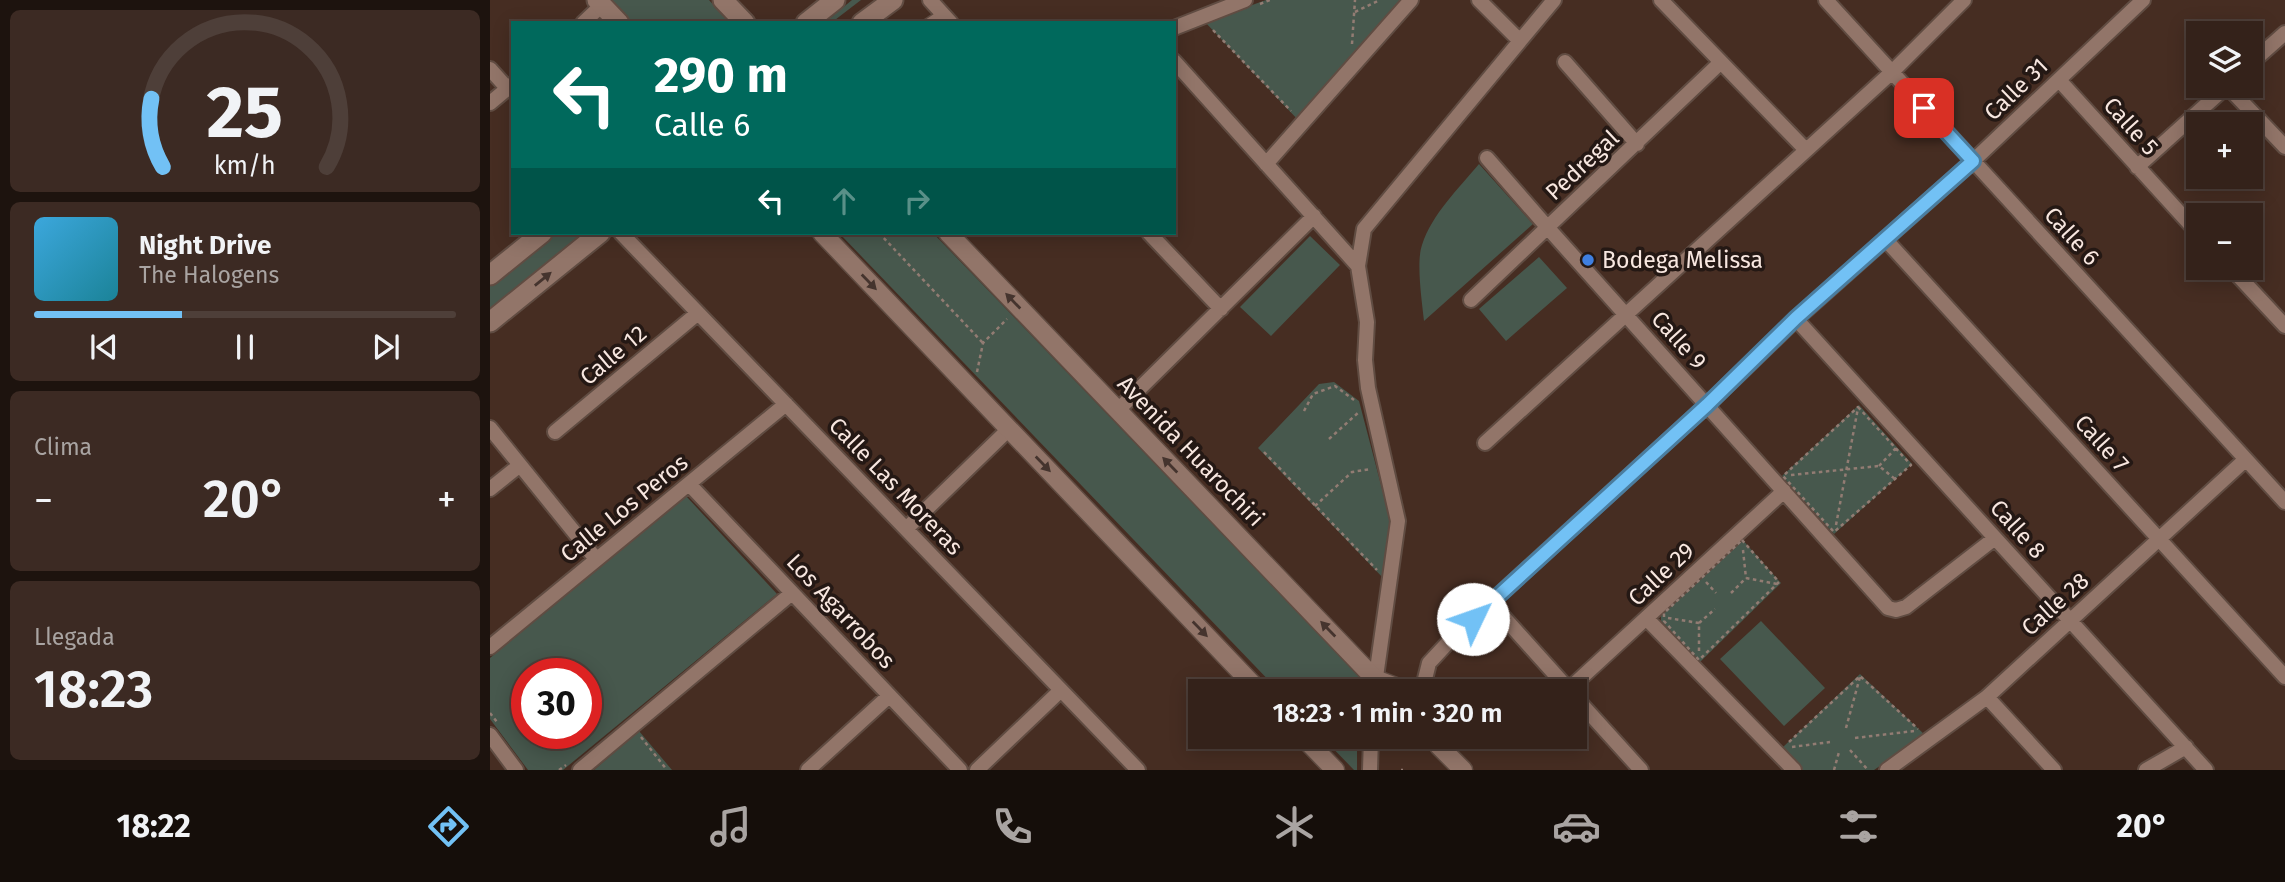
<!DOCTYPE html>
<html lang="es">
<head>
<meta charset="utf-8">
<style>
  :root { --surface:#34221a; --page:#3c2a23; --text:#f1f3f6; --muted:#a9a4a2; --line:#4e3f39; --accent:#72c1f5 }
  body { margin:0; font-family:"Fira Sans",sans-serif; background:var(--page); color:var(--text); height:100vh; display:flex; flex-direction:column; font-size:26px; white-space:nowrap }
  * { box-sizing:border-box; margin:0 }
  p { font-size:23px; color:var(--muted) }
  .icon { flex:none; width:38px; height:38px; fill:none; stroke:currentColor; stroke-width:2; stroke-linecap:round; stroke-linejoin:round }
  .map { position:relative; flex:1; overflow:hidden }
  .side { display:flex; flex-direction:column; gap:10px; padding:10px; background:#1d130e; width:490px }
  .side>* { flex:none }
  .guide { position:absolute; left:21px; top:21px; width:665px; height:214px; border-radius:0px; box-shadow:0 4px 18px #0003,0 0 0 2px var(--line); background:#00695c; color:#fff; overflow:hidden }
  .tools { position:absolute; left:1696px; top:21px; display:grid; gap:14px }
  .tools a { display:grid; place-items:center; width:77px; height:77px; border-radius:0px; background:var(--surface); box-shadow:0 4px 18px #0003,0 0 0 2px var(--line); font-size:35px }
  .speed { position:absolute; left:21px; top:658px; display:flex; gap:14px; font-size:35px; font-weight:700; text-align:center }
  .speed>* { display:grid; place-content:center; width:91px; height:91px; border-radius:50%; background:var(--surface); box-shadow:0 4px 18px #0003,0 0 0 2px var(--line); line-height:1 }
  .speed .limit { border:10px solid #d22; background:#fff; color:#111 }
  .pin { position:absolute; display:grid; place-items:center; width:60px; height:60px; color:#fff; margin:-30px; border-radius:14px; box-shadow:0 4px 10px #0006 }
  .me { position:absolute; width:77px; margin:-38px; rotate:48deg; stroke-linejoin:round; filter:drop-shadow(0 0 5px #0008) }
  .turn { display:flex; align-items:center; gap:24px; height:147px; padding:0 28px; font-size:32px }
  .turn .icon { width:91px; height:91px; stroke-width:2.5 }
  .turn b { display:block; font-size:49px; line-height:60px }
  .lanes { display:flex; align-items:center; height:66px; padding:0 28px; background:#0003; justify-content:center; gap:35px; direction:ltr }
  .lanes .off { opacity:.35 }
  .big { font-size:52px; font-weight:600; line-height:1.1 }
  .side .card { flex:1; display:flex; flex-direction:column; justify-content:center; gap:10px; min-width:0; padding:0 24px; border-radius:10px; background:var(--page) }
  .side .dial { align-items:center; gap:0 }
  .dial svg { height:182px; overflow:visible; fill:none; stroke:var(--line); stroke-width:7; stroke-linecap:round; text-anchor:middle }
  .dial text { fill:var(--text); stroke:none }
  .song { display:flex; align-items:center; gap:21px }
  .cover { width:84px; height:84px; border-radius:10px; background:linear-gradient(135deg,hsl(200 70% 55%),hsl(190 70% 35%)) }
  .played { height:7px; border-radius:4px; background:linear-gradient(90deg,var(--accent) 35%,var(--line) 35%) }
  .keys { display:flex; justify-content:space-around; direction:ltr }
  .heat { display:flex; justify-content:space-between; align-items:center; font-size:38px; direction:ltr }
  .trip { position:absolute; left:698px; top:679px; width:399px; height:70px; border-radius:0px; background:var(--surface); box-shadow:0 4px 18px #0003,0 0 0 2px var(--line); font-weight:600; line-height:70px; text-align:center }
  .menu { display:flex; height:112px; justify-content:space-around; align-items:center; background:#150e0a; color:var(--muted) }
  .menu .icon { width:49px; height:49px }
  .menu .selected { color:var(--accent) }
  .menu b { font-size:32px; color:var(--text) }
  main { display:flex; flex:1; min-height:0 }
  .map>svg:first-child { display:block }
  .green { fill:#47584d; fill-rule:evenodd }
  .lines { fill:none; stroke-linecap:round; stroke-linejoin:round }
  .service-casing { stroke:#604c42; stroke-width:10 }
  .minor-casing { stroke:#604c42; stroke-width:18 }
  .tertiary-casing { stroke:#604c42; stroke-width:21 }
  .secondary-casing { stroke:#604c42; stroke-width:23 }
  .path { stroke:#927c73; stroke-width:2.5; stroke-dasharray:3.5 3.5; stroke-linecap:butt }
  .service { stroke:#927569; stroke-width:7 }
  .minor { stroke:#927569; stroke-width:14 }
  .tertiary { stroke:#927569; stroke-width:18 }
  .secondary { stroke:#927569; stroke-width:19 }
  .oneway { fill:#45342e }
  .route-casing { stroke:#4a7d9f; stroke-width:18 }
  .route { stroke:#72c1f5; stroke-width:12 }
  .shop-dot { fill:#3f7fe0; stroke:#241814; stroke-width:2.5 }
  .labels { text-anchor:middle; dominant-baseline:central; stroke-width:7; stroke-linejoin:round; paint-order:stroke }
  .street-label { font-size:23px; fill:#f8e7e0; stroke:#241814 }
  .poi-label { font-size:23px; fill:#f8e7e0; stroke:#241814; text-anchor:start }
</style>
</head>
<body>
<main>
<section class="side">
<div class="card dial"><svg viewBox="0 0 100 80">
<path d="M14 69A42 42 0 1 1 86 69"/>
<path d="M14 69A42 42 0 0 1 9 39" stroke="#72c1f5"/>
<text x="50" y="56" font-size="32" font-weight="700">25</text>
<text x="50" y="72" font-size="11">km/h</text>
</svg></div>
<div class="card">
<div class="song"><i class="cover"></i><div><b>Night Drive</b><p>The Halogens</p></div></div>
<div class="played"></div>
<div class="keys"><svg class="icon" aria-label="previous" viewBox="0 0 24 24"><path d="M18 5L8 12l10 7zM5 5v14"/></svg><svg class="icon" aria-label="pause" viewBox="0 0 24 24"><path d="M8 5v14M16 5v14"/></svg><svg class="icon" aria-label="next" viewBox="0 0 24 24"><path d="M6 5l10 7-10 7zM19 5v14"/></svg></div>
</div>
<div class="card"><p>Clima</p>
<div class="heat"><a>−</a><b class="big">20°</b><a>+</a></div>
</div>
<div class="card"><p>Llegada</p><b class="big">18:23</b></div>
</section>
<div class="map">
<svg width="1795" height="770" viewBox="0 0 1795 770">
  <rect width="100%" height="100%" fill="#462d22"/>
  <!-- green -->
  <path class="green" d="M 118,0 L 219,0 L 240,23 L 139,23 Z
    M 362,0 L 371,0 L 341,23 L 334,23 Z
    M 776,0 L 914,0 L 810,122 L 715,22 Z
    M 989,164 L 1043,224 L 934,321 C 932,302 926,262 932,245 C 942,214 969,188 989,164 Z
    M 64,233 L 96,233 L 0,312 L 0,285 Z
    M 349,233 L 443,233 L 873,680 L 871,691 L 789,691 Z
    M 820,236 L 850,265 L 781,336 L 750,307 Z
    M 1049,257 L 1077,288 L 1016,341 L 989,309 Z
    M 844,382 L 869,401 L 901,523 L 895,580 L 768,448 L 829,384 Z
    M 1369,405 L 1422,464 L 1344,534 L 1292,476 Z
    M 196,496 L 287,594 L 73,770 L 38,770 L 0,719 L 0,658 ZM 37,674 L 96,674 L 96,733 L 37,733 Z
    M 1251,538 L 1291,583 L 1210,662 L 1171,621 L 1171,615 Z
    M 1271,621 L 1335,688 L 1294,726 L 1230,659 Z
    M 1370,674 L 1435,735 L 1384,770 L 1312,770 L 1292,748 Z
    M 149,731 L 182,770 L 104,770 Z
    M 832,737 L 867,737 L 867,770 L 864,770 Z"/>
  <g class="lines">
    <!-- service casing -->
    <g class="service-casing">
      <path id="service" d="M 437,23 L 452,13"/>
    </g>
    <!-- minor casing -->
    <g class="minor-casing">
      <path id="minor" d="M 440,0 L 461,23
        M 989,0 L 1030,41
        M 1171,0 L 1316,150
        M 1336,0 L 1795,502
        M 93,23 L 112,5
        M 684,28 L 755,0
        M 684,61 L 868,266
        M 1075,62 L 1147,144
        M 1760,64 L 1795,33
        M 0,69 L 18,89
        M 1569,80 L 1708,233
        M 1737,86 L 1795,147
        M 0,103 L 23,84
        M 997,158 L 1058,228 L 1398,608 L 1406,610 L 1416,607 L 1505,538
        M 776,164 L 921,0
        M 1647,167 L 1737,86
        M 131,233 L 648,770
        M 659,233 L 731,309
        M 1395,239 L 1795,677
        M 1741,268 L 1795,326
        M 981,300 L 1231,62
        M 1306,319 L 1716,770
        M 628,410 L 824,216
        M 0,428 L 106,559
        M 65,432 L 208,313
        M 995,443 L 1402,72 L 1474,0
        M 199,484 L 470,770
        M 0,489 L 30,465
        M 416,529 L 519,429
        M 1001,603 L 1080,691
        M 1157,619 L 1304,770
        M 0,647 L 296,404
        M 1078,690 L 1294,491
        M 884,691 L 908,521 L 878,388 L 875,360 L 877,322 L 868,266 L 874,229 L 1064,0
        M 932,691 L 939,663 L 965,635 L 1217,405 L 1306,319 L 1483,161 L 1653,0
        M 1085,697 L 1151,770
        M 1497,697 L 1564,770
        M 0,735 L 26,770
        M 90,770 L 302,593
        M 318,770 L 399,696
        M 487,770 L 571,690
        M 880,770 L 881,737
        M 1397,770 L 1497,697 L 1755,460
        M 1656,770 L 1696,747"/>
    </g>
    <!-- tertiary casing -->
    <g class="tertiary-casing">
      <path id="tertiary" d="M 332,233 L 769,691
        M 458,233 L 885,679 L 916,691
        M 813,737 L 845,770
        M 943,737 L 949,746 L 973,770"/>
    </g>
    <!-- secondary casing -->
    <g class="secondary-casing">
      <path id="secondary" d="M 107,0 L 129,23
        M 233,0 L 255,23
        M 316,23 L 345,0
        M 372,23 L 403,0
        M 0,275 L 52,233
        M 0,322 L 110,233"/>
    </g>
    <!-- path -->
    <path class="path" d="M 770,4 L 780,0
      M 865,12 L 890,0
      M 723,30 L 801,111
      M 862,44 L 865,0
      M 389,233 L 493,343
      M 487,372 L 493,343 L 517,319
      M 1368,407 L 1421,465 L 1344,532 L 1293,476 Z
      M 814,411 L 823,394 L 845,386 L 864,400
      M 839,439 L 869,412
      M 774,452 L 887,570
      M 1389,466 L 1406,448
      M 1301,475 L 1389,466 L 1405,479
      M 825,506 L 862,472 L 881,469
      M 1346,525 L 1368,408
      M 1252,540 L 1289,582 L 1209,660 L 1174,621 L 1174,613 Z
      M 1253,550 L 1256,578
      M 1256,578 L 1287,584
      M 1216,582 L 1226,593
      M 1241,593 L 1256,578
      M 1178,618 L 1209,623
      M 1209,651 L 1209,623 L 1225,609
      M 0,713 L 7,722
      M 1356,728 L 1370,677
      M 151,737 L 177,770
      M 1365,738 L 1424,731
      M 1299,742 L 1370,676 L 1428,729
      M 1302,747 L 1340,742
      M 1360,750 L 1378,770
      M 69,770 L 76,765
      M 911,770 L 913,770
      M 1344,770 L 1349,752"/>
    <!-- service -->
    <use href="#service" class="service"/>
    <!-- minor -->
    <use href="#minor" class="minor"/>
    <!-- tertiary -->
    <use href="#tertiary" class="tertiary"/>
    <!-- secondary -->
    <use href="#secondary" class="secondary"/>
  </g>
  <!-- one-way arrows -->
  <defs><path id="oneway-solid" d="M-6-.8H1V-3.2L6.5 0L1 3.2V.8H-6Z" transform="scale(1.75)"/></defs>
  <g class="oneway">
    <use href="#oneway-solid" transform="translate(53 279) rotate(-39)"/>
    <use href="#oneway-solid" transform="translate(379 282) rotate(46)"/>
    <use href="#oneway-solid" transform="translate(523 301) rotate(-134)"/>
    <use href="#oneway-solid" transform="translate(553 464) rotate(46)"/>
    <use href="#oneway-solid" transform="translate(680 465) rotate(-134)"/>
    <use href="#oneway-solid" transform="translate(710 629) rotate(46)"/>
    <use href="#oneway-solid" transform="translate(838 629) rotate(-134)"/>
  </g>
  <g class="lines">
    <!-- route casing -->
    <g class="route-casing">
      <path id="route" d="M 983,619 L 1217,405 L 1306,318 L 1483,161 L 1434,108"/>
    </g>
    <!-- route -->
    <use href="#route" class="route"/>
  </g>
  <!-- markers -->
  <circle class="shop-dot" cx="1098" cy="260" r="7"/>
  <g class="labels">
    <!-- street labels -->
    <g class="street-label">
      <text transform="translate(1526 89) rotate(-44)">Calle 31</text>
      <text transform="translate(1641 126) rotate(48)">Calle 5</text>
      <text transform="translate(1092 165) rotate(-43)">Pedregal</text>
      <text transform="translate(1582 236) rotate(48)">Calle 6</text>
      <text transform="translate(1189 340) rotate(48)">Calle 9</text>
      <text transform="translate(123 355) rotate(-40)">Calle 12</text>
      <text transform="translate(1612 443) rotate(48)">Calle 7</text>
      <text transform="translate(701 451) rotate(46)">Avenida Huarochiri</text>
      <text transform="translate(406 486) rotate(46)">Calle Las Moreras</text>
      <text transform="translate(134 508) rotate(-39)">Calle Los Peros</text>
      <text transform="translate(1528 529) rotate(48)">Calle 8</text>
      <text transform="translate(1171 574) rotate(-43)">Calle 29</text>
      <text transform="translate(1565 604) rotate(-42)">Calle 28</text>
      <text transform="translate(351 611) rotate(47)">Los Agarrobos</text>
    </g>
    <!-- poi labels -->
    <g class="poi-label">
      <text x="1112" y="260">Bodega Melissa</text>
    </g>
  </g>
</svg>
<div class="tools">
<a><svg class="icon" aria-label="layers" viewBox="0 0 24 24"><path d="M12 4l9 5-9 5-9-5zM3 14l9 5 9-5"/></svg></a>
<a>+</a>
<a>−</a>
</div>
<div class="speed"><div class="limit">30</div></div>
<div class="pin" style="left:1434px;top:108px;background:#d93025"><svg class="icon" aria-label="arrive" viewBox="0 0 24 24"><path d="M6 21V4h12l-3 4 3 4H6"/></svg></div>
<svg class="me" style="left:983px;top:619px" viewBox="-20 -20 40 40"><circle r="19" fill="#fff"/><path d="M0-13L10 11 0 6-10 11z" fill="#72c1f5"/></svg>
<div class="trip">18:23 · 1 min · 320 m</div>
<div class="guide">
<div class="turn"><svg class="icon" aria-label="left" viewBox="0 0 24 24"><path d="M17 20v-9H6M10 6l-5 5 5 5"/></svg><div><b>290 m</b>Calle 6</div></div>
<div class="lanes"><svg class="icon" aria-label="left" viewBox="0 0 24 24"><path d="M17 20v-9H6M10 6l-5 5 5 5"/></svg><svg class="icon off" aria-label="ahead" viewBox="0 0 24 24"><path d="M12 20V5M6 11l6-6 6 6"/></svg><svg class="icon off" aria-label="right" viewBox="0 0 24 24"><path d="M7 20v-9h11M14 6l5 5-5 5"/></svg></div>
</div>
</div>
</main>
<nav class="menu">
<b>18:22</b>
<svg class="icon selected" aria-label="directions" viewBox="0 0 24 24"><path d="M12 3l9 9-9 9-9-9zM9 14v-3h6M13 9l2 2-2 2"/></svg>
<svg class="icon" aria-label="music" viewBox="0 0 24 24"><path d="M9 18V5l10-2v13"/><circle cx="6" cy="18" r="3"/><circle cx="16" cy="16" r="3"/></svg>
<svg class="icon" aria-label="phone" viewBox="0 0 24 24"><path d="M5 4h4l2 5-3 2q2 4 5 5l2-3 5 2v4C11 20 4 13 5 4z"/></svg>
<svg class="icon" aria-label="climate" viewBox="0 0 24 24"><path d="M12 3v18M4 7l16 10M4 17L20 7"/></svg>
<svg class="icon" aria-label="car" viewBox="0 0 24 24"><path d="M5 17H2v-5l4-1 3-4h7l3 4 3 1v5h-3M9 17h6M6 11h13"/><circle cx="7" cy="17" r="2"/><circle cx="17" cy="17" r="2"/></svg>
<svg class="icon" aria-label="filters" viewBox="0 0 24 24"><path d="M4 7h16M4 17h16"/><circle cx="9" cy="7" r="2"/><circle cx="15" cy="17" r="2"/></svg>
<b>20°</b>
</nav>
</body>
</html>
